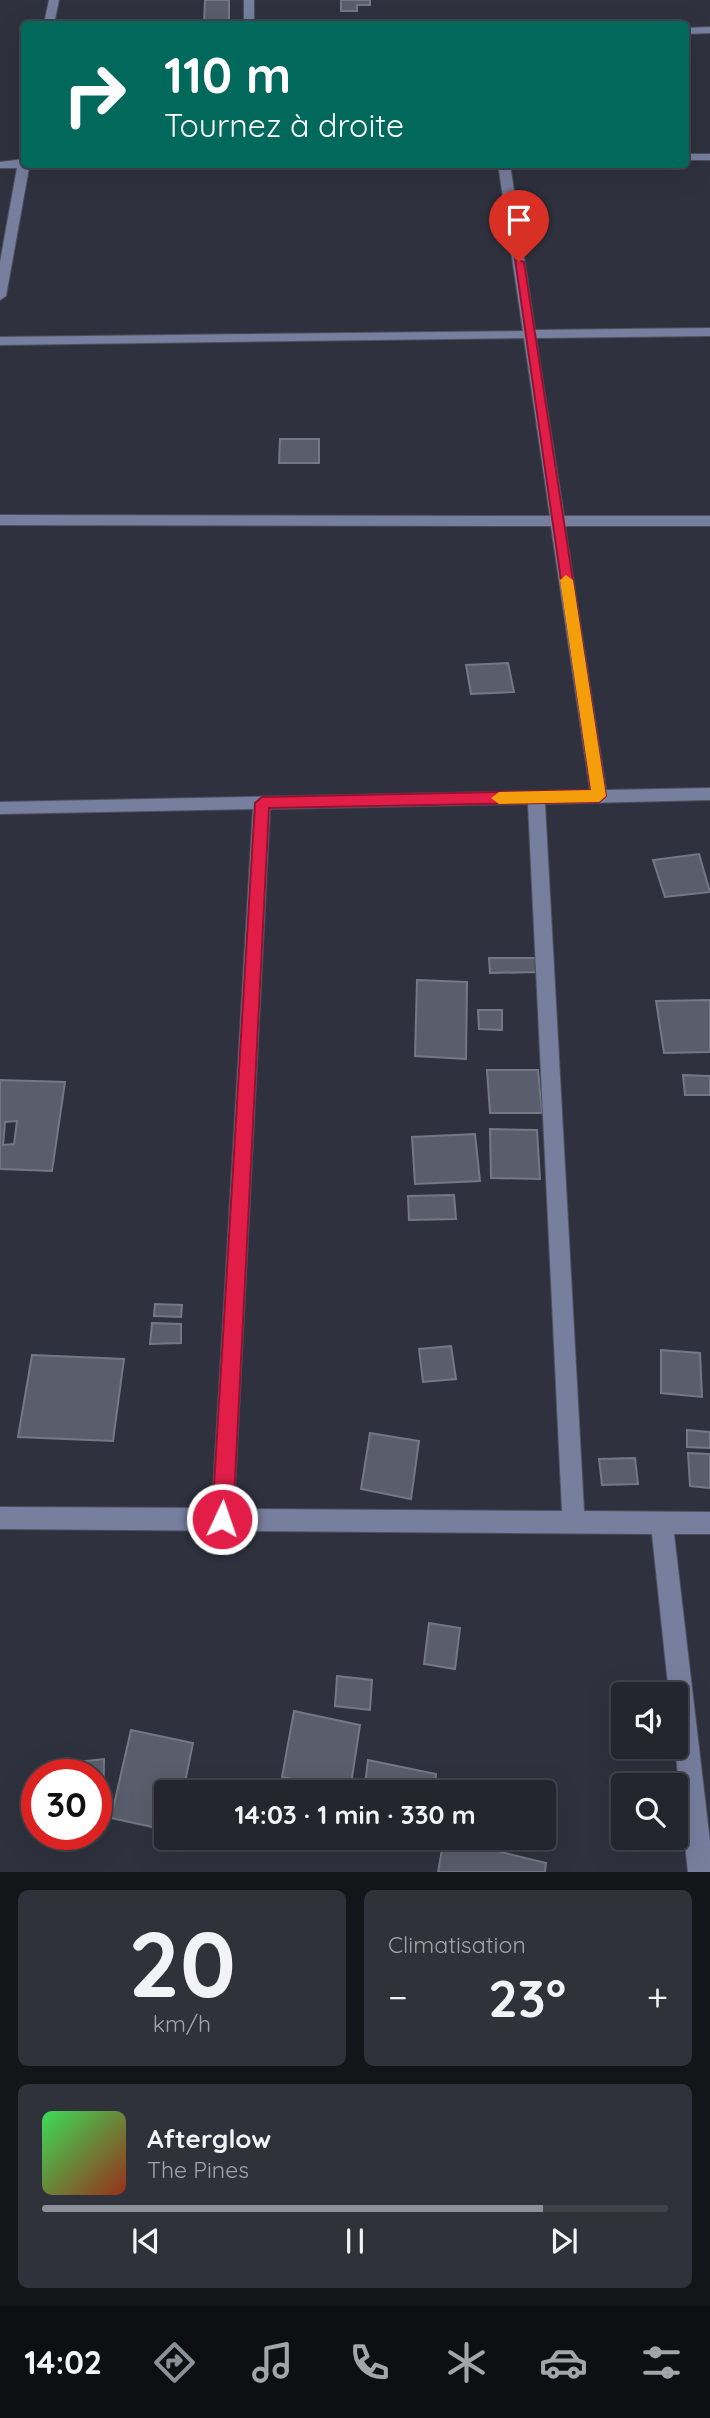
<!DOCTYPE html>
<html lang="fr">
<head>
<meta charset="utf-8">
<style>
  :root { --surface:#23262e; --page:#2f323a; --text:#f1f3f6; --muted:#a3a5aa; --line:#40434a; --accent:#8c9099 }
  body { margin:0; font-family:Quicksand,sans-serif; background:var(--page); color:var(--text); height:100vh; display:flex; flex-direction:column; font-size:26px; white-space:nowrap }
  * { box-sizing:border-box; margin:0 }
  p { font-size:23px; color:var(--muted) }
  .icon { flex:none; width:38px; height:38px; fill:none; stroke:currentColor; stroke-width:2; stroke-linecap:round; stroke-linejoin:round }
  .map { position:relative; height:1872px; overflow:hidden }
  .sheet { display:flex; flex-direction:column; gap:18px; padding:18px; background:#131519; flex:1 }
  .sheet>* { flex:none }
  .top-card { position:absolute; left:21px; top:21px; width:668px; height:147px; border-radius:7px; box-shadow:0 7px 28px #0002,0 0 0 2px var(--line); background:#00695c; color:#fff; overflow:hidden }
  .tools { position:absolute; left:611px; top:1682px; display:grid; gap:14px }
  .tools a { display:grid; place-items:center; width:77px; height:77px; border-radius:7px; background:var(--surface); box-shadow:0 7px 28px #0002,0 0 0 2px var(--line); font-size:35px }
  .speed { position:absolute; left:21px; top:1759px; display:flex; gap:14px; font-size:35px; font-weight:700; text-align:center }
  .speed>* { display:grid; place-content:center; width:91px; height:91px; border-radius:50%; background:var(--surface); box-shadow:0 7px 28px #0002,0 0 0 2px var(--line); line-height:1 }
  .speed .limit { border:10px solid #d22; background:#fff; color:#111 }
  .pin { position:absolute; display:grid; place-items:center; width:60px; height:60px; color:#fff; margin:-72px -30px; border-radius:50% 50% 50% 0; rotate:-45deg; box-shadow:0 0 7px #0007 }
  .pin .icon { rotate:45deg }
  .me { position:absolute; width:77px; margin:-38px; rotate:3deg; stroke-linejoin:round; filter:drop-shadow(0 0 5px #0008) }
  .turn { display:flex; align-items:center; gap:24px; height:147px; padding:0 28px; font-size:32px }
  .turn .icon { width:91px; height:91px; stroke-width:2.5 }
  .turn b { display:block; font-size:49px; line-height:60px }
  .big { font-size:52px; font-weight:800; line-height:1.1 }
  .sheet .widget { flex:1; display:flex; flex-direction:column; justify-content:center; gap:10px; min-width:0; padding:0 24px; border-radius:10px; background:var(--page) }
  .sheet .dial { align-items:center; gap:0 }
  .dial b { font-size:91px; line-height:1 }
  .song { display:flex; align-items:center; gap:21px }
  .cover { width:84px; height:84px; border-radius:10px; background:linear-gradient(135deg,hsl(130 70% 55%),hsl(10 70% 35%)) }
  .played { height:7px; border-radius:4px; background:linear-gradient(90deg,var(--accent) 80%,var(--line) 80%) }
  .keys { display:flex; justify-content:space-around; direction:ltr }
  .heat { display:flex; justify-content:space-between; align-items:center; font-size:38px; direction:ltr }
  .sheet .tiles { flex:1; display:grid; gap:18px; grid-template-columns:1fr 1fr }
  .widget:last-child { grid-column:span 2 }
  .trip { position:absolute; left:154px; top:1780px; width:402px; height:70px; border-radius:7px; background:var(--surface); box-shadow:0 7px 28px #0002,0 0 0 2px var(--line); font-weight:800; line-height:70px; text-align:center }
  .tab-bar { display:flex; height:112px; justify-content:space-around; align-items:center; background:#0e0f12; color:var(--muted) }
  .tab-bar .icon { width:49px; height:49px }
  .tab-bar .current { color:var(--accent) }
  .tab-bar b { font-size:32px; color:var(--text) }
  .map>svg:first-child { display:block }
  .building { fill:#5a5e6c; stroke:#747886; stroke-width:2; fill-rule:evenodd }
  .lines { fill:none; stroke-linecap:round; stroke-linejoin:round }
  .minor-casing { stroke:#4e515d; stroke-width:2 }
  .minor { fill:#777f9f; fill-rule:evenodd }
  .route { fill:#e11d48; stroke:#92132f; stroke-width:2 }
  .slow { fill:#f59e0b }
</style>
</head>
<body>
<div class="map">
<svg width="710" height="1872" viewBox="0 0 710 1872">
  <rect width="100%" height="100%" fill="#2f323e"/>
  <!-- building -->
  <path class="building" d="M 205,0 L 229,0 L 229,24 L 204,24 Z
    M 341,0 L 370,0 L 370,5 L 357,5 L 357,11 L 341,11 Z
    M 280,439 L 319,439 L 319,463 L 279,463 Z
    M 508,663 L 514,692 L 471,694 L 466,665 Z
    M 699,854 L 710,892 L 665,897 L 653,860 Z
    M 489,958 L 538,958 L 539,972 L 490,973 Z
    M 417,980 L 467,982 L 466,1059 L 415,1056 Z
    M 710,1000 L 710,1052 L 664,1053 L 656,1001 Z
    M 478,1010 L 502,1010 L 502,1030 L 479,1029 Z
    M 487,1070 L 538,1070 L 542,1113 L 490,1113 Z
    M 683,1075 L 710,1076 L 710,1095 L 685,1095 Z
    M 0,1080 L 65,1082 L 52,1171 L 0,1169 ZM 17,1121 L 14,1144 L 3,1145 L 5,1122 Z
    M 490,1129 L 537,1130 L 540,1179 L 491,1178 Z
    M 475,1134 L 480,1181 L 415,1184 L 412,1137 Z
    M 454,1195 L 456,1219 L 409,1220 L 408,1196 Z
    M 155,1304 L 182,1305 L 181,1317 L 154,1316 Z
    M 152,1323 L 181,1324 L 181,1343 L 150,1344 Z
    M 451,1346 L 456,1379 L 423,1382 L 419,1349 Z
    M 661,1350 L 700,1353 L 702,1397 L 661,1393 Z
    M 32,1355 L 124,1359 L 113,1441 L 18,1437 Z
    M 687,1430 L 710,1432 L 710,1448 L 687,1447 Z
    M 370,1433 L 419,1441 L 411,1499 L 361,1489 Z
    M 688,1453 L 710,1454 L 710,1488 L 690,1486 Z
    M 635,1458 L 638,1484 L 602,1485 L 599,1459 Z
    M 429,1623 L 460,1628 L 455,1669 L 424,1664 Z
    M 337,1676 L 372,1680 L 370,1710 L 335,1706 Z
    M 294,1711 L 360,1725 L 350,1791 L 282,1777 Z
    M 131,1730 L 193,1743 L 183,1792 L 166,1792 L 166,1830 L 111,1818 Z
    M 104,1759 L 103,1828 L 96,1829 L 96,1774 L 68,1774 L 68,1763 Z
    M 368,1760 L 436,1774 L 435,1792 L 364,1792 Z
    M 444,1838 L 546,1863 L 545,1872 L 438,1872 Z"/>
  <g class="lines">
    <!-- minor casing -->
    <g class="minor-casing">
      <path id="minor" d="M 49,0 L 59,0 L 54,24 L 44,24 Z
        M 244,0 L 254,0 L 254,24 L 244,24 Z
        M 710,27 L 710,33 L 686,34 L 686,28 Z
        M 686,154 L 710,154 L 710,160 L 686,160 Z
        M 24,159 L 24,164 L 69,164 L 64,167 L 29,168 L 6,296 L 0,300 L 0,262 L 17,168 L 0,168 L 0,162 Z
        M 498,164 L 510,164 L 535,330 L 710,328 L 710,336 L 536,338 L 564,516 L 710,516 L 710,526 L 565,526 L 606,790 L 710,788 L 710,800 L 545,804 L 584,1511 L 710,1512 L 710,1534 L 674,1534 L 710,1842 L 710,1872 L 688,1872 L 675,1746 L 676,1694 L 669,1694 L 652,1534 L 0,1529 L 0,1507 L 212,1508 L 253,809 L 0,814 L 0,802 L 590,790 L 551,526 L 0,525 L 0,515 L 550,516 L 524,338 L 0,345 L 0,337 L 523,331 ZM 528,804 L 562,1511 L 234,1509 L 270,809 Z"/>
    </g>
    <!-- minor -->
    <use href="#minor" class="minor"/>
  </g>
  <!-- route -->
  <path class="route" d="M 515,259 L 524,262 L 606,796 L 599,802 L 269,808 L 233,1519 L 230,1526 L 222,1529 L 215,1526 L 212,1519 L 255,803 L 262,797 L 591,790 Z"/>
  <!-- slow -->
  <path class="slow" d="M 566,575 L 573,580 L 606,796 L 599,802 L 499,804 L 491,798 L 499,792 L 591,790 L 560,580 Z"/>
</svg>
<div class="tools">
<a><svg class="icon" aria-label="sound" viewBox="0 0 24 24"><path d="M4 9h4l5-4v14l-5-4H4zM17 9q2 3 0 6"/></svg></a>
<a><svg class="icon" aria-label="search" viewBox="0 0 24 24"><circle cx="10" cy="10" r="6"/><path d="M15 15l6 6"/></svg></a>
</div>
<div class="speed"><div class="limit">30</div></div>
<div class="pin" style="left:519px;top:262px;background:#d93025"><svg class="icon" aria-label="arrive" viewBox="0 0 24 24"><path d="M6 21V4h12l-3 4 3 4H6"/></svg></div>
<svg class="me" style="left:222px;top:1519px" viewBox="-20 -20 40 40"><circle r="17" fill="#e11d48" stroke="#fff" stroke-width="3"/><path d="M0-11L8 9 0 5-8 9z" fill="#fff"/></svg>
<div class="trip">14:03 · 1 min · 330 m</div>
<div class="top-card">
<div class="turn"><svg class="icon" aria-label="right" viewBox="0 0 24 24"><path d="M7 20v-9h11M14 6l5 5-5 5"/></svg><div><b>110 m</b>Tournez à droite</div></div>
</div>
</div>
<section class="sheet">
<div class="tiles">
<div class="widget dial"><b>20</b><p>km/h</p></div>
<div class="widget"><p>Climatisation</p>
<div class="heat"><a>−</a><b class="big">23°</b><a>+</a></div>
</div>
<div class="widget">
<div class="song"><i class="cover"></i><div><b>Afterglow</b><p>The Pines</p></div></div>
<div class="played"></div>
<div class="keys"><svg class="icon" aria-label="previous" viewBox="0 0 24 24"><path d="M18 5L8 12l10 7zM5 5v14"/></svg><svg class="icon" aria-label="pause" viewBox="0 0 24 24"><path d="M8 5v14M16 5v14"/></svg><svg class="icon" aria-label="next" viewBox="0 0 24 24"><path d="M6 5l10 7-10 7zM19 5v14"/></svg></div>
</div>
</div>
</section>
<nav class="tab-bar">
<b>14:02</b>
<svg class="icon current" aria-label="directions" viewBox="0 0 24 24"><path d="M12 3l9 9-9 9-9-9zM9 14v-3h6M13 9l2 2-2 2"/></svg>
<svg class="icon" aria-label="music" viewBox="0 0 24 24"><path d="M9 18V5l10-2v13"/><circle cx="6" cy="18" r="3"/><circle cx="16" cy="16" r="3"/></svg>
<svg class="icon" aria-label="phone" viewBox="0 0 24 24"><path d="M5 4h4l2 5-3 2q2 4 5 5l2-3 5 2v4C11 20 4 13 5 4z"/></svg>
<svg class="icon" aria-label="climate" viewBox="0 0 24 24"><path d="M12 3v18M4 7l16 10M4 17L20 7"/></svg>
<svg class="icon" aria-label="car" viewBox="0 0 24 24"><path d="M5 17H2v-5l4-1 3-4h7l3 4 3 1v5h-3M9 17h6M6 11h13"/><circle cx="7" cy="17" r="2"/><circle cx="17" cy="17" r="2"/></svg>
<svg class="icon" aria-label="filters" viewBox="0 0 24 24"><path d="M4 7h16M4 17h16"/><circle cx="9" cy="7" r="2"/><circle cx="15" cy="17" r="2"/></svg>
</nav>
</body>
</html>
